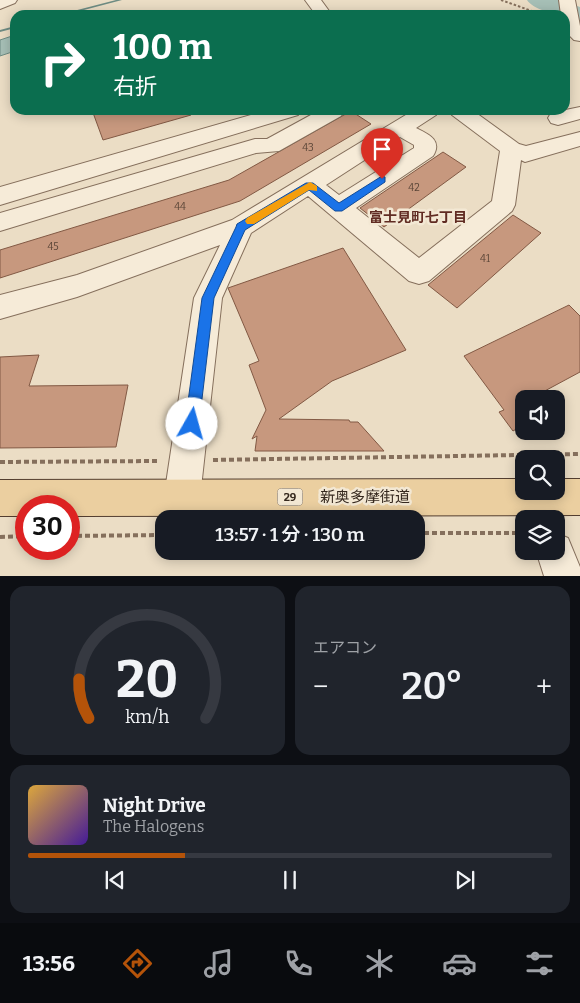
<!DOCTYPE html>
<html lang="ja">
<head>
<meta charset="utf-8">
<style>
  :root { --surface:#171b24; --page:#20242c; --text:#f1f3f6; --muted:#9ea1a6; --line:#363941; --accent:#b45309 }
  body { margin:0; font-family:Bitter,"Noto Sans JP",serif; background:var(--page); color:var(--text); height:100vh; display:flex; flex-direction:column; font-size:19px; white-space:nowrap }
  * { box-sizing:border-box; margin:0 }
  p { font-size:16px; color:var(--muted) }
  .icon { flex:none; width:28px; height:28px; fill:none; stroke:currentColor; stroke-width:2; stroke-linecap:round; stroke-linejoin:round }
  .map { position:relative; height:576px; overflow:hidden }
  .side { display:flex; flex-direction:column; gap:10px; padding:10px; background:#0d0f14; flex:1 }
  .side>* { flex:none }
  .banner { position:absolute; left:10px; top:10px; width:560px; height:105px; border-radius:15px; box-shadow:0 2px 12px #0003; background:#0b6e4f; color:#fff; overflow:hidden }
  .controls { position:absolute; left:515px; top:390px; display:grid; gap:10px }
  .controls a { display:grid; place-items:center; width:50px; height:50px; border-radius:10px; background:var(--surface); box-shadow:0 2px 12px #0003; font-size:25px }
  .speed { position:absolute; left:15px; top:495px; display:flex; gap:10px; font-size:25px; font-weight:700; text-align:center }
  .speed>* { display:grid; place-content:center; width:65px; height:65px; border-radius:50%; background:var(--surface); box-shadow:0 2px 12px #0003; line-height:1 }
  .speed .limit { border:8px solid #d22; background:#fff; color:#111 }
  .pin { position:absolute; display:grid; place-items:center; width:42px; height:42px; color:#fff; margin:-51px -21px; border-radius:50% 50% 50% 0; rotate:-45deg; box-shadow:0 0 5px #0007 }
  .pin .icon { rotate:45deg }
  .me { position:absolute; width:55px; margin:-28px; rotate:7deg; stroke-linejoin:round; filter:drop-shadow(0 0 4px #0008) }
  .turn { display:flex; align-items:center; gap:18px; height:105px; padding:0 20px; font-size:22px }
  .turn .icon { width:65px; height:65px; stroke-width:2.5 }
  .turn b { display:block; font-size:35px; line-height:42px }
  .big { font-size:38px; font-weight:600; line-height:1.1 }
  .side .tile { flex:1; display:flex; flex-direction:column; justify-content:center; gap:8px; min-width:0; padding:0 18px; border-radius:15px; background:var(--page) }
  .side .dial { align-items:center; gap:0 }
  .dial svg { height:130px; overflow:visible; fill:none; stroke:var(--line); stroke-width:7; stroke-linecap:round; text-anchor:middle }
  .dial text { fill:var(--text); stroke:none }
  .song { display:flex; align-items:center; gap:15px }
  .cover { width:60px; height:60px; border-radius:8px; background:linear-gradient(135deg,hsl(40 70% 55%),hsl(260 70% 35%)) }
  .played { height:5px; border-radius:2px; background:linear-gradient(90deg,var(--accent) 30%,var(--line) 30%) }
  .keys { display:flex; justify-content:space-around; direction:ltr }
  .heat { display:flex; justify-content:space-between; align-items:center; font-size:28px; direction:ltr }
  .side .tiles { flex:1; display:grid; gap:10px; grid-template-columns:1fr 1fr }
  .tile:last-child { grid-column:span 2 }
  .trip { position:absolute; left:155px; top:510px; width:270px; height:50px; border-radius:15px; background:var(--surface); box-shadow:0 2px 12px #0003; font-weight:600; line-height:50px; text-align:center }
  .dock { display:flex; height:80px; justify-content:space-around; align-items:center; background:#090b0e; color:var(--muted) }
  .dock .icon { width:35px; height:35px }
  .dock .active { color:var(--accent) }
  .dock b { font-size:22px; color:var(--text) }
  .map>svg:first-child { display:block }
  .water { fill:#a6bfb6; stroke:#6e8c83 }
  .lines { fill:none; stroke-linecap:round; stroke-linejoin:round }
  .stream { fill:#6e8c83; fill-rule:evenodd }
  .river { fill:#a6bfb6; fill-rule:evenodd }
  .building { fill:#c7987e; stroke:#825944 }
  .minor-casing { stroke:#856f5c; stroke-width:2 }
  .major-casing { stroke:#533e30; stroke-width:2 }
  .path-far1 { stroke:#856f5c; stroke-width:2; stroke-dasharray:2.5 2; stroke-linecap:butt }
  .path { stroke:#856f5c; stroke-width:4; stroke-dasharray:5 3; stroke-linecap:butt }
  .minor { fill:#f6ebd8; fill-rule:evenodd }
  .major { fill:#ebcfa0; fill-rule:evenodd }
  .route { fill:#1a73e8; stroke:#114b97 }
  .slow { fill:#f59e0b }
  .labels { text-anchor:middle; dominant-baseline:central; stroke-width:5; stroke-linejoin:round; paint-order:stroke }
  .number-label { font-size:10px; fill:#5a4537 }
  .shield { fill:#f3e8d4; stroke:#6f6255; stroke-width:1 }
  .shield-label { font-size:11px; font-weight:bold; fill:#36291f }
  .neighbourhood-label { font-size:14px; font-weight:bold; fill:#602b22; stroke:#f3e8d4 }
  .near-street-label { font-size:15px; fill:#36291f; stroke:#f3e8d4 }
</style>
</head>
<body>
<div class="map">
<svg width="580" height="576" viewBox="0 0 580 576">
  <rect width="100%" height="100%" fill="#ebddc5"/>
  <!-- water -->
  <path class="water" d="M 15,35 L 15,51 L 0,56 L 0,40 Z"/>
  <g class="lines">
    <!-- stream -->
    <path class="stream" d="M 116,0 L 122,0 L 65,15 L 58,15 Z
      M 15,26 L 15,28 L 0,32 L 0,30 Z"/>
    <!-- river -->
    <path class="river" d="M 527,0 L 560,0 L 580,7 L 580,22 L 565,18 L 565,15 C 554,15 533,9 527,0 Z"/>
  </g>
  <!-- building -->
  <path class="building" d="M 92,110 L 191,110 L 191,115 L 103,140 Z
    M 351,111 L 371,124 L 240,201 L 0,278 L 0,250 L 229,180 Z
    M 443,152 L 466,167 L 384,227 L 360,208 Z
    M 513,215 L 541,233 L 457,308 L 428,285 Z
    M 343,248 L 406,350 L 332,381 L 279,419 L 349,420 L 350,422 L 358,422 L 384,451 L 255,451 L 257,436 L 252,439 L 266,410 L 249,365 L 259,361 L 228,288 Z
    M 569,305 L 580,316 L 580,372 L 541,393 L 546,399 L 524,399 L 524,436 L 518,428 L 513,431 L 499,412 L 504,410 L 464,356 Z
    M 39,355 L 29,386 L 128,385 L 116,447 L 0,448 L 0,357 Z"/>
  <g class="lines">
    <!-- minor casing -->
    <g class="minor-casing">
      <path id="minor" d="M 0,0 L 17,0 L 15,3 L 0,9 Z
        M 305,0 L 321,0 L 332,15 L 316,15 Z
        M 559,0 L 575,0 L 580,26 L 580,41 L 574,40 L 565,31 L 565,15 L 561,15 Z
        M 580,107 L 580,119 L 558,125 L 551,123 L 548,118 L 551,113 Z
        M 268,110 L 301,110 L 298,115 L 0,205 L 0,187 Z
        M 320,110 L 344,111 L 341,116 L 279,151 L 256,153 L 0,231 L 0,213 L 255,139 L 267,139 Z
        M 414,110 L 439,110 L 436,115 L 416,128 C 428,134 443,140 433,156 L 356,208 L 419,258 L 492,201 L 500,151 L 452,115 L 449,110 L 472,110 L 519,144 L 526,146 L 580,132 L 580,146 L 525,162 L 521,160 L 515,205 L 512,211 L 429,281 L 419,284 L 409,281 L 308,196 L 251,233 L 222,298 L 200,497 L 195,510 L 182,515 L 169,510 L 164,497 L 194,298 L 220,245 L 77,297 L 0,319 L 0,295 L 77,275 L 232,220 ZM 400,137 L 414,145 L 414,148 L 339,195 L 326,185 Z
        M 524,483 L 524,491 L 548,491 L 559,519 L 556,526 L 556,519 L 524,519 L 524,522 L 514,497 L 519,484 Z
        M 556,533 L 568,538 L 580,567 L 580,576 L 544,576 L 536,551 L 556,551 Z"/>
    </g>
    <!-- major casing -->
    <g class="major-casing">
      <path id="major" d="M 524,479 L 524,491 L 556,491 L 556,479 L 580,479 L 580,515 L 69,516 L 69,506 L 26,506 L 26,516 L 0,516 L 0,480 Z"/>
    </g>
    <!-- path-far1 -->
    <path class="path-far1" d="M 501,0 L 543,15"/>
    <!-- path -->
    <path class="path" d="M 213,460 L 580,454
      M 0,462 L 159,461
      M 416,533 L 521,533
      M 69,536 L 164,535
      M 0,537 L 26,536"/>
    <!-- minor -->
    <use href="#minor" class="minor"/>
    <!-- major -->
    <use href="#major" class="major"/>
  </g>
  <!-- route -->
  <path class="route" d="M 382,176 L 385,177 L 385,182 L 342,211 L 335,211 L 309,190 L 245,230 L 214,298 L 199,424 L 197,429 L 192,431 L 187,429 L 185,424 L 202,298 L 236,227 L 237,224 L 306,183 L 313,183 L 339,203 Z"/>
  <!-- slow -->
  <path class="slow" d="M 310,182 L 317,186 L 317,191 L 309,190 L 254,224 L 247,224 L 245,221 L 247,218 Z"/>
  <g class="labels">
    <!-- number labels -->
    <g class="number-label">
      <text x="308" y="148">43</text>
      <text x="414" y="188">42</text>
      <text x="180" y="207">44</text>
      <text x="53" y="247">45</text>
      <text x="485" y="259">41</text>
    </g>
    <!-- shield labels -->
    <rect class="shield" x="277.5" y="488.5" width="25" height="17" rx="4"/>
    <g class="shield-label">
      <text x="290" y="497">29</text>
    </g>
    <!-- neighbourhood labels -->
    <g class="neighbourhood-label">
      <text x="418" y="217">富士見町七丁目</text>
    </g>
    <!-- near-street labels -->
    <g class="near-street-label">
      <text x="365" y="497">新奥多摩街道</text>
    </g>
  </g>
</svg>
<div class="controls">
<a><svg class="icon" aria-label="sound" viewBox="0 0 24 24"><path d="M4 9h4l5-4v14l-5-4H4zM17 9q2 3 0 6"/></svg></a>
<a><svg class="icon" aria-label="search" viewBox="0 0 24 24"><circle cx="10" cy="10" r="6"/><path d="M15 15l6 6"/></svg></a>
<a><svg class="icon" aria-label="layers" viewBox="0 0 24 24"><path d="M12 4l9 5-9 5-9-5zM3 14l9 5 9-5"/></svg></a>
</div>
<div class="speed"><div class="limit">30</div></div>
<div class="pin" style="left:382px;top:179px;background:#d93025"><svg class="icon" aria-label="arrive" viewBox="0 0 24 24"><path d="M6 21V4h12l-3 4 3 4H6"/></svg></div>
<svg class="me" style="left:192px;top:424px" viewBox="-20 -20 40 40"><circle r="19" fill="#fff"/><path d="M0-13L10 11 0 6-10 11z" fill="#1a73e8"/></svg>
<div class="trip">13:57 · 1 分 · 130 m</div>
<div class="banner">
<div class="turn"><svg class="icon" aria-label="right" viewBox="0 0 24 24"><path d="M7 20v-9h11M14 6l5 5-5 5"/></svg><div><b>100 m</b>右折</div></div>
</div>
</div>
<section class="side">
<div class="tiles">
<div class="tile dial"><svg viewBox="0 0 100 80">
<path d="M14 69A42 42 0 1 1 86 69"/>
<path d="M14 69A42 42 0 0 1 8 45" stroke="#b45309"/>
<text x="50" y="56" font-size="32" font-weight="700">20</text>
<text x="50" y="72" font-size="11">km/h</text>
</svg></div>
<div class="tile"><p>エアコン</p>
<div class="heat"><a>−</a><b class="big">20°</b><a>+</a></div>
</div>
<div class="tile">
<div class="song"><i class="cover"></i><div><b>Night Drive</b><p>The Halogens</p></div></div>
<div class="played"></div>
<div class="keys"><svg class="icon" aria-label="previous" viewBox="0 0 24 24"><path d="M18 5L8 12l10 7zM5 5v14"/></svg><svg class="icon" aria-label="pause" viewBox="0 0 24 24"><path d="M8 5v14M16 5v14"/></svg><svg class="icon" aria-label="next" viewBox="0 0 24 24"><path d="M6 5l10 7-10 7zM19 5v14"/></svg></div>
</div>
</div>
</section>
<nav class="dock">
<b>13:56</b>
<svg class="icon active" aria-label="directions" viewBox="0 0 24 24"><path d="M12 3l9 9-9 9-9-9zM9 14v-3h6M13 9l2 2-2 2"/></svg>
<svg class="icon" aria-label="music" viewBox="0 0 24 24"><path d="M9 18V5l10-2v13"/><circle cx="6" cy="18" r="3"/><circle cx="16" cy="16" r="3"/></svg>
<svg class="icon" aria-label="phone" viewBox="0 0 24 24"><path d="M5 4h4l2 5-3 2q2 4 5 5l2-3 5 2v4C11 20 4 13 5 4z"/></svg>
<svg class="icon" aria-label="climate" viewBox="0 0 24 24"><path d="M12 3v18M4 7l16 10M4 17L20 7"/></svg>
<svg class="icon" aria-label="car" viewBox="0 0 24 24"><path d="M5 17H2v-5l4-1 3-4h7l3 4 3 1v5h-3M9 17h6M6 11h13"/><circle cx="7" cy="17" r="2"/><circle cx="17" cy="17" r="2"/></svg>
<svg class="icon" aria-label="filters" viewBox="0 0 24 24"><path d="M4 7h16M4 17h16"/><circle cx="9" cy="7" r="2"/><circle cx="15" cy="17" r="2"/></svg>
</nav>
</body>
</html>
